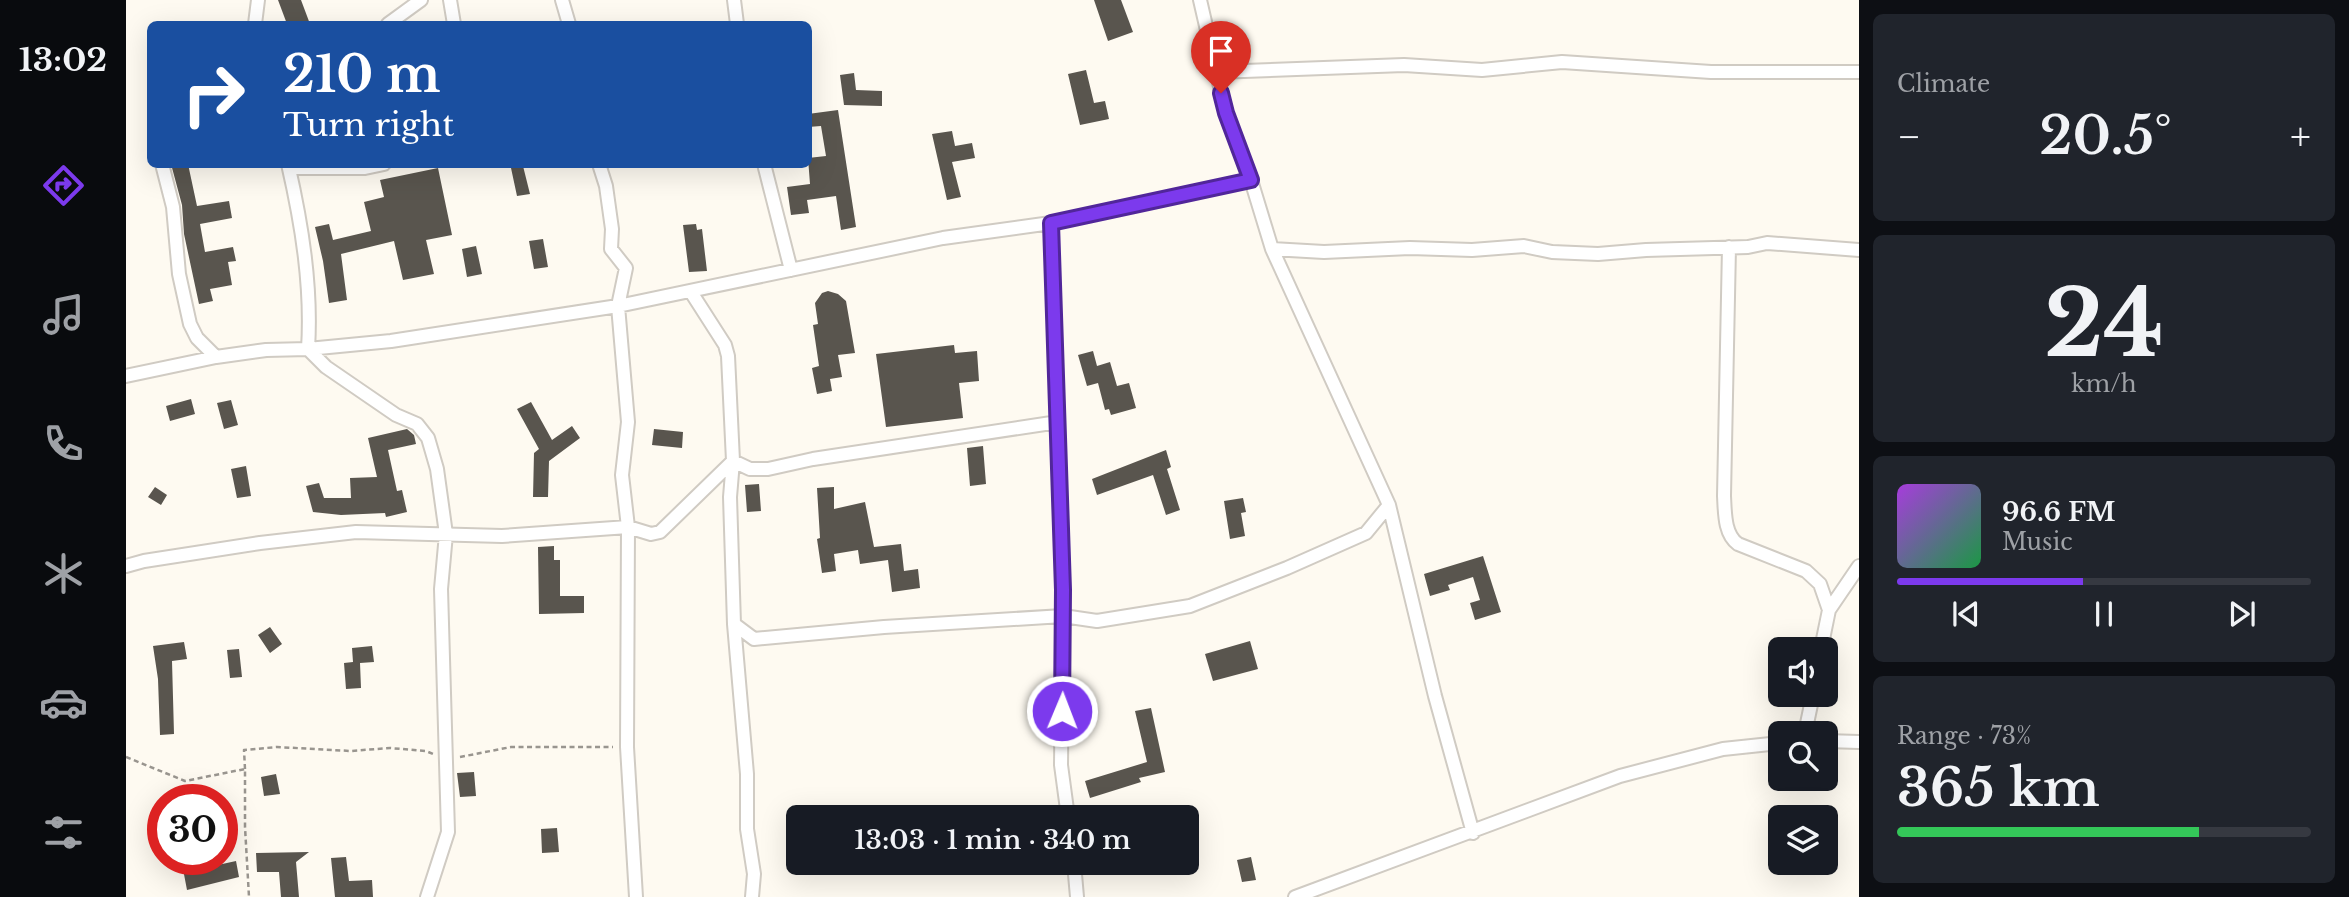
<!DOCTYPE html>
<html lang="en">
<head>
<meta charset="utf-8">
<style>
  :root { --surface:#171b24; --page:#20242c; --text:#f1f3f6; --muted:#9ea1a6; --line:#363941; --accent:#7c3aed }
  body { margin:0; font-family:"Libre Baskerville",serif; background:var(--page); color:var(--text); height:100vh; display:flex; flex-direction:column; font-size:26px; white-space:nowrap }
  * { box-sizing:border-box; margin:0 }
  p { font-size:23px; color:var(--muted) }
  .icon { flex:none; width:38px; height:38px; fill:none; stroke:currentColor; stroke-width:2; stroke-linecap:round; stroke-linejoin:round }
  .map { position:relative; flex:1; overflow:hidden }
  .side { display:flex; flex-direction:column; gap:14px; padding:14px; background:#0d0f14; width:490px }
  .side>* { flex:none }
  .guide { position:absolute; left:21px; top:21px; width:665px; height:147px; border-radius:10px; box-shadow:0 7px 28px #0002; background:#1a4fa0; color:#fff; overflow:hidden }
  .fabs { position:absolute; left:1642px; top:637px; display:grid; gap:14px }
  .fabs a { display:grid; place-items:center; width:70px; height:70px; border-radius:10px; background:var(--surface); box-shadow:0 7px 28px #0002; font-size:35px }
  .speed { position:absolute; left:21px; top:784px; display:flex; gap:14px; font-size:35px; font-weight:700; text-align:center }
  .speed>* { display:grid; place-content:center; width:91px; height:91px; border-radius:50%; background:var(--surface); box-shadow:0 7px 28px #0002; line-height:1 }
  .speed .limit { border:10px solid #d22; background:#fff; color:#111 }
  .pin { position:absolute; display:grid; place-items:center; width:60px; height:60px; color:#fff; margin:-72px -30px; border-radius:50% 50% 50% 0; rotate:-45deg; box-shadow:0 0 7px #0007 }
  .pin .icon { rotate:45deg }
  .me { position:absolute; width:77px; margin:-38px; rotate:1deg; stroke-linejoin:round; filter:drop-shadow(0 0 5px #0008) }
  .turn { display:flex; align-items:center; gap:24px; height:147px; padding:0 21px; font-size:32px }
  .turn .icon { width:91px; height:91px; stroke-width:2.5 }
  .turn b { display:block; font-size:49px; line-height:60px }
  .big { font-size:52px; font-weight:600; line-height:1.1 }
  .side .widget { flex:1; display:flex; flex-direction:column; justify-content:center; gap:10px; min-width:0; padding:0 24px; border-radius:10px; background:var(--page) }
  .side .dial { align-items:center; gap:0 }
  .dial b { font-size:91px; line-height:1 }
  .song { display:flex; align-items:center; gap:21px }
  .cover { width:84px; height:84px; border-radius:10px; background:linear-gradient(135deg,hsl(280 70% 55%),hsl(140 70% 35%)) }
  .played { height:7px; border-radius:4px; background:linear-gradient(90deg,var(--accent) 45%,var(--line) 45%) }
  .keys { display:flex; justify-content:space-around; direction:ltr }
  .heat { display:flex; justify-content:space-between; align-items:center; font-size:38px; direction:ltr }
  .charge { height:10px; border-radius:5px; background:linear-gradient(90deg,#34c759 73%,var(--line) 0) }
  .trip { position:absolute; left:660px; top:805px; width:413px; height:70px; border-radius:10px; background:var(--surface); box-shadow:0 7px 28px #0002; font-weight:600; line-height:70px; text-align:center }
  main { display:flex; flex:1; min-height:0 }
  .tabs { display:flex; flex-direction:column; width:126px; justify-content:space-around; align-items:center; background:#090b0e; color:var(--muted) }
  .tabs .icon { width:49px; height:49px }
  .tabs .active { color:var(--accent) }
  .tabs b { font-size:32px; color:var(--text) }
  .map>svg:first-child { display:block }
  .building { fill:#59554e }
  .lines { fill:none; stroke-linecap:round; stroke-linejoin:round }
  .minor-casing { stroke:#d0cbc3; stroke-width:16 }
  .path { stroke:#99958f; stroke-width:2.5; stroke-dasharray:5 3.5; stroke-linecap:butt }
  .minor { stroke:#fff; stroke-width:12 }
  .route-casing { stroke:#51269a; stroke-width:18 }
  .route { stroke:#7c3aed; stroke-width:12 }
</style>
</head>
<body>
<main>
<nav class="tabs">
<b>13:02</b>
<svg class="icon active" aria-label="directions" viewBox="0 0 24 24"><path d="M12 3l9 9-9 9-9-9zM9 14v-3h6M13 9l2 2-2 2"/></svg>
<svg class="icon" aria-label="music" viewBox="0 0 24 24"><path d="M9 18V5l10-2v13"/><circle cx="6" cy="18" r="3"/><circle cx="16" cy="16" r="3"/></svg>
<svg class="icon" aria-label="phone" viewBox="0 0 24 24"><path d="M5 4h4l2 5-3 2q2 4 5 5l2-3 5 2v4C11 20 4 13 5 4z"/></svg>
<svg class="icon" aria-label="climate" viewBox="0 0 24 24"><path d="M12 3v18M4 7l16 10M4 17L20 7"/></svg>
<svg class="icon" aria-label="car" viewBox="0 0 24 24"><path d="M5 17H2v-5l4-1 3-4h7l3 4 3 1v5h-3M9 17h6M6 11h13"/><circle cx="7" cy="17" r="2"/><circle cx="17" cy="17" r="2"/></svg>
<svg class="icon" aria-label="filters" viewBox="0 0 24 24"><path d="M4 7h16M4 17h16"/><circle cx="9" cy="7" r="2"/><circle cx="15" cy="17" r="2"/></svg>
</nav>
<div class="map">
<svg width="1733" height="897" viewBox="0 0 1733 897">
  <rect width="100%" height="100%" fill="#fefaf1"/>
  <!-- building -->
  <path class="building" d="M 152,0 L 175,0 L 184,24 L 161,24 Z
    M 968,0 L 995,0 L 1007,32 L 982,41 Z
    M 960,70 L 968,103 L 979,101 L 983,119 L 954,125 L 942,74 Z
    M 728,73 L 730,90 L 756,91 L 756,106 L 718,105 L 714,75 Z
    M 712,110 L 730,227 L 715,230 L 710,196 L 681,200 L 683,213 L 665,215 L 661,187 L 684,184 L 682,158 L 700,156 L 695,126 L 682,127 L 682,114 Z
    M 826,131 L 829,146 L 846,143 L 849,158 L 826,162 L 835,197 L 821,200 L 806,134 Z
    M 45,164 L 62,164 L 71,206 L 103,201 L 106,218 L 74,224 L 79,252 L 107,247 L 110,261 L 102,262 L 106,285 L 84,289 L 87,301 L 73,304 L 58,234 L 56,205 Z
    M 397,166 L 404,194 L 391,196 L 385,168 Z
    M 312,168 L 326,235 L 300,240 L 308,274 L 277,280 L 268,241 L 215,254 L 221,300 L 203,303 L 197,261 L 189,227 L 203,224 L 207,240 L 245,231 L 238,202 L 258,197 L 254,180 Z
    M 570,224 L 571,230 L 576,229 L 581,271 L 563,272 L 557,225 Z
    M 417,239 L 422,267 L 408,269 L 403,241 Z
    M 350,246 L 356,274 L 341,277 L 336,249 Z
    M 702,291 L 712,294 L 720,301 L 729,353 L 712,355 L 716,377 L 704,379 L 706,391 L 691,394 L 686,368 L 693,366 L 687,325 L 692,324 L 689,303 L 696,293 Z
    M 828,345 L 829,353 L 851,351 L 853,381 L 833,383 L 837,418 L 760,427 L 750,354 Z
    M 967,351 L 971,366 L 984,362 L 991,386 L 1003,383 L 1010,408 L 985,415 L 983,409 L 979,410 L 972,383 L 961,386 L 952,355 Z
    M 65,399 L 69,414 L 44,421 L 40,406 Z
    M 105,400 L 112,425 L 98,429 L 91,403 Z
    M 405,402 L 426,440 L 446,426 L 454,438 L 423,461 L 422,497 L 407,497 L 408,453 L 413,449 L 391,409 Z
    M 281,429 L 288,435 L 290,444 L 262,450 L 271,491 L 276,490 L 281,512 L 260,517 L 259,513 L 215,515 L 187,512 L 180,486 L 193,483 L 198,498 L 225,498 L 224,478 L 251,477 L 242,438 Z
    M 528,429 L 557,432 L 556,448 L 526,445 Z
    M 857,446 L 860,484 L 844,486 L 841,448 Z
    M 1040,450 L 1045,467 L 1041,469 L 1054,510 L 1040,515 L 1027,475 L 971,495 L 966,479 Z
    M 120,466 L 125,496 L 111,498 L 105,469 Z
    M 633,484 L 635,511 L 621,512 L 619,485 Z
    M 29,487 L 41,495 L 35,505 L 22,497 Z
    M 708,487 L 708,509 L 739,502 L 748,547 L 775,544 L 778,571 L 792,569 L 794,588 L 766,592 L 762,560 L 734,564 L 732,550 L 708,554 L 710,571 L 696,573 L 691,539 L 694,538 L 691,488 Z
    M 1117,498 L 1120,512 L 1115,513 L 1119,536 L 1104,539 L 1098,501 Z
    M 428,546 L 428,560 L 434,560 L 434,596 L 458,596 L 458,613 L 413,614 L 412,547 Z
    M 1357,556 L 1375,612 L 1349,620 L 1344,603 L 1354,600 L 1347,577 L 1322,585 L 1324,590 L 1304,596 L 1298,574 Z
    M 144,627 L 156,644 L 144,653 L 132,635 Z
    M 1124,641 L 1132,669 L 1087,681 L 1079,654 Z
    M 58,642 L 61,659 L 46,661 L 48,734 L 34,735 L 32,679 L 27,646 Z
    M 246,646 L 248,662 L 234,663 L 235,688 L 220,689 L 218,663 L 227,662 L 226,648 Z
    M 113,649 L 116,677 L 104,678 L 101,650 Z
    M 1025,708 L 1039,772 L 1013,778 L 1015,782 L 964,798 L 959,781 L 1021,762 L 1009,711 Z
    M 348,772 L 350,796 L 334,797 L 331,773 Z
    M 150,774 L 154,794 L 138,796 L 135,777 Z
    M 431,828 L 433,852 L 416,853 L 415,829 Z
    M 183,852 L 170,862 L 173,897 L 155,897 L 153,872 L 131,872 L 130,853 Z
    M 220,857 L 223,881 L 246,880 L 247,897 L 209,897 L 205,858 Z
    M 1125,857 L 1130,880 L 1116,882 L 1111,860 Z
    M 110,861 L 113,877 L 61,890 L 57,869 L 69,867 L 69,870 Z"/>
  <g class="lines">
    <!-- minor casing -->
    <g class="minor-casing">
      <path id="minor" d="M 324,0 L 328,24
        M 436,0 L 443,24
        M 608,0 L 611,24
        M 1074,0 L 1100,113 L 1125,180 L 1146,249 L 1263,505 L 1309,696 L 1347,833
        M 129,24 L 132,0
        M 262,24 L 295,0
        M 1090,72 L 1278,65 L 1356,70 L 1436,62 L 1585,72 L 1733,72
        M 36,164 L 47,207 L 53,274 L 64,324 L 71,338 L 90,357
        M 162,164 C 176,225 186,287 182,349 L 200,367 L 270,415 L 291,424 L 302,438 L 311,469 L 320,534 L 315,589 L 322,832 L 301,897
        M 473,164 L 480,186 L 486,229 L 485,249 L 500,268 L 492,306 L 502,422 L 496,475 L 502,527 L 501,747 L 510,897
        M 638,164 L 665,270
        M 163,168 L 239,168 L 258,164
        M 925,223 L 937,590 L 935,765 L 942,817
        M 1603,247 L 1598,496 C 1599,512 1598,534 1612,544 L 1680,571 L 1694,584 L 1703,610
        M 1146,249 L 1198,252 L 1284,248 L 1346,250 L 1398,246 L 1426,252 L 1472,254 L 1520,250 L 1622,247 L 1641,243 L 1733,250
        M 565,292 L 599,345 L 602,356 L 607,461 L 604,497 L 608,624 L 621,774 L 621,829 L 628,874 L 626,897
        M 0,376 L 90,357 L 140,350 L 182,349 L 265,341 L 492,306 L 817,238 L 925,223 L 1125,180
        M 0,566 L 18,561 L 134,543 L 230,532 L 376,536 L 502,527 L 525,534 L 534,532 L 607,461 L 624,469 L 642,469 L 687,459 L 932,422
        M 608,624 L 628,639 L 758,627 L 937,616 L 971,621 L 1064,606 L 1161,568 L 1240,533 L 1263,505
        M 1695,649 L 1703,610 L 1733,566
        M 1679,733 L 1687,695
        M 1699,741 L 1733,742
        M 948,863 L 951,897
        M 1169,897 L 1494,776 L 1597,749 L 1654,743"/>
    </g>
    <!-- path -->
    <path class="path" d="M 0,757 L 59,781 L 119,769 L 119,827 L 123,897
      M 334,757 L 385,747 L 487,747
      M 119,769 L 118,750 L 151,747 L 225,751 L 264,748 L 300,751 L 307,754"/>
    <!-- minor -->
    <use href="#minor" class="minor"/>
  </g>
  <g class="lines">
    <!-- route casing -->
    <g class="route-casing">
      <path id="route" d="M 936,711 L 937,590 L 925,223 L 1125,180 L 1100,113 L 1095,93"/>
    </g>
    <!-- route -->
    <use href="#route" class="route"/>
  </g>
</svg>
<div class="fabs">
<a><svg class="icon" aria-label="sound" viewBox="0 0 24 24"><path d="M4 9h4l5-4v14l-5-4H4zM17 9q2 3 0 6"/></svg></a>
<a><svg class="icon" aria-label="search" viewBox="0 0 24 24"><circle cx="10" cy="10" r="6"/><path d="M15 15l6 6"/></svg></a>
<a><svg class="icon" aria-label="layers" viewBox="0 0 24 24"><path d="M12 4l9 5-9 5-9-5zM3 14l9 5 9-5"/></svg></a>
</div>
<div class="speed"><div class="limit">30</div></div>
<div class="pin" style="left:1095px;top:93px;background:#d93025"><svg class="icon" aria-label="arrive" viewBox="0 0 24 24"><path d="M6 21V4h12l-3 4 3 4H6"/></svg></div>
<svg class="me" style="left:936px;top:711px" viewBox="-20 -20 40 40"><circle r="17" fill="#7c3aed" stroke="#fff" stroke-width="3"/><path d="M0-11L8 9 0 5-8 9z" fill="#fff"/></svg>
<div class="trip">13:03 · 1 min · 340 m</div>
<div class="guide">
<div class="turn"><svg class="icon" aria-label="right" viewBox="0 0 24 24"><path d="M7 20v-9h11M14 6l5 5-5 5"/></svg><div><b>210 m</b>Turn right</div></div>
</div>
</div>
<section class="side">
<div class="widget"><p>Climate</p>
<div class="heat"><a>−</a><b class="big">20.5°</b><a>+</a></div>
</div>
<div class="widget dial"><b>24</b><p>km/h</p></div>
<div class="widget">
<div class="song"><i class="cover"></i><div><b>96.6 FM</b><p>Music</p></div></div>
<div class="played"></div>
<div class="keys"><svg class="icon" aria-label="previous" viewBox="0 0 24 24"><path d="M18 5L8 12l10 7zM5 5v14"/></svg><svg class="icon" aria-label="pause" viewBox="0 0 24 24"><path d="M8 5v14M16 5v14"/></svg><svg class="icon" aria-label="next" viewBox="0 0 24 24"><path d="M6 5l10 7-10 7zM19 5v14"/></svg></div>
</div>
<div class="widget"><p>Range · 73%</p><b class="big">365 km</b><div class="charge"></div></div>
</section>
</main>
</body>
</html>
